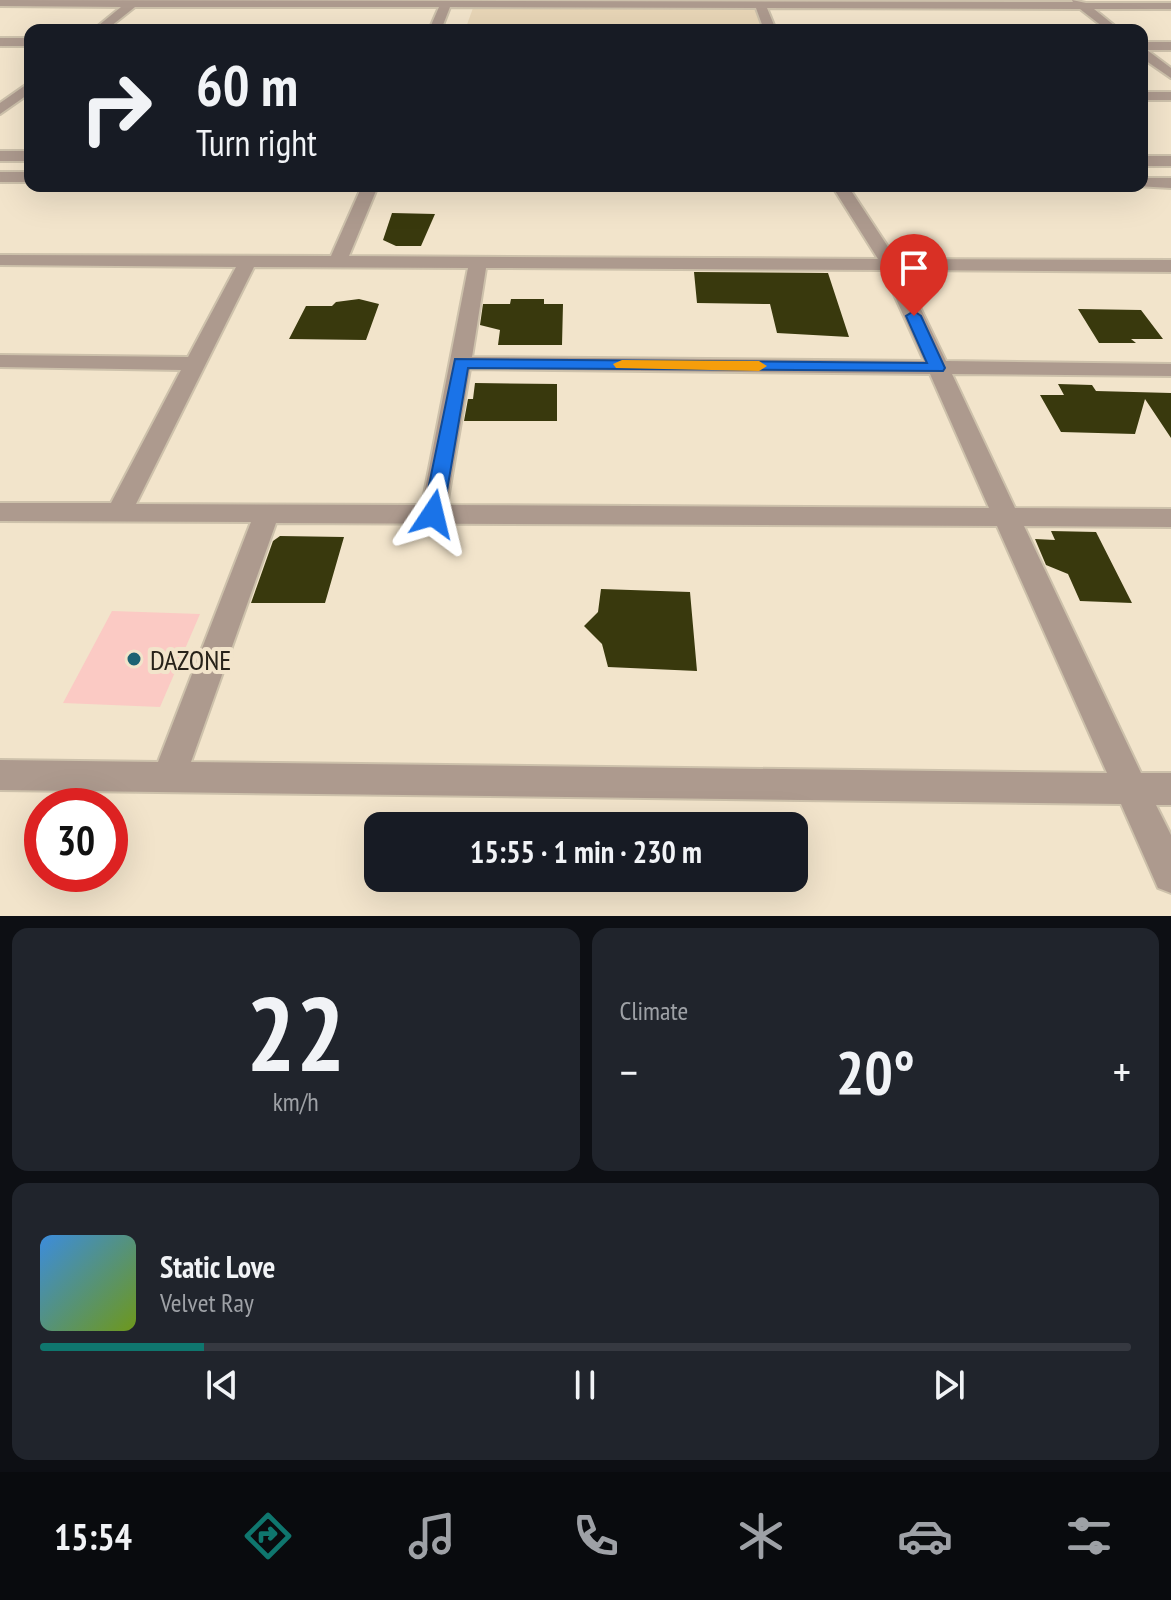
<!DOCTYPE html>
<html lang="en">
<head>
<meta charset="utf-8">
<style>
  :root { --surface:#171b24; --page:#20242c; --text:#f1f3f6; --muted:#9ea1a6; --line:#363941; --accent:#0f766e }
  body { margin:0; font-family:"PT Sans Narrow",sans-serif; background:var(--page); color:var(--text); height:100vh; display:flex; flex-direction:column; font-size:30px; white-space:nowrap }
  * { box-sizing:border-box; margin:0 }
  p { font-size:26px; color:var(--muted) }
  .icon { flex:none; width:44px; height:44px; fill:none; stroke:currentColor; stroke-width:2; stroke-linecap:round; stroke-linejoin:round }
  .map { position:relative; height:916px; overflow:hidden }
  .panel { display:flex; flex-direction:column; gap:12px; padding:12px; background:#0d0f14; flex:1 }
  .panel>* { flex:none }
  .hud { position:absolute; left:24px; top:24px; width:1124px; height:168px; border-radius:16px; box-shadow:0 8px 32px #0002; background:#171b24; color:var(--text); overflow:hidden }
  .speed { position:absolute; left:24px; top:788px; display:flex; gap:16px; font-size:40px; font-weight:700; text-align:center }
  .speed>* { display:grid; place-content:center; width:104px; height:104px; border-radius:50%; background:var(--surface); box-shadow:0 8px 32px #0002; line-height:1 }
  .speed .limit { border:12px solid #d22; background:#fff; color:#111 }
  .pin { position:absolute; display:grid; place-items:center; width:68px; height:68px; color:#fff; margin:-82px -34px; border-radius:50% 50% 50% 0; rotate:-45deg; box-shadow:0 0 8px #0007 }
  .pin .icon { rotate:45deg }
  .me { position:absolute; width:88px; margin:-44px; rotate:10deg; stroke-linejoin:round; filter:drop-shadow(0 0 6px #0008) }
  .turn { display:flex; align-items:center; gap:28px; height:168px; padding:0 40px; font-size:36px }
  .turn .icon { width:104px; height:104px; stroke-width:2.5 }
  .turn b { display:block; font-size:56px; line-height:68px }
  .big { font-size:60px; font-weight:600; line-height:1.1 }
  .panel .card { flex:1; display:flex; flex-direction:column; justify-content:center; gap:12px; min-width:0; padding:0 28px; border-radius:16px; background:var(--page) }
  .panel .dial { align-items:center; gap:0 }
  .dial b { font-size:104px; line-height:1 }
  .song { display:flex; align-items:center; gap:24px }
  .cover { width:96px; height:96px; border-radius:12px; background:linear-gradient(135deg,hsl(210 70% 55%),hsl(80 70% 35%)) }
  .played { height:8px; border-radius:4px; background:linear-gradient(90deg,var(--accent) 15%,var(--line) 15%) }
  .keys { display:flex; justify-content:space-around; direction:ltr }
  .heat { display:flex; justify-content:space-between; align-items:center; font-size:44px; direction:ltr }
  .panel .tiles { flex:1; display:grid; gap:12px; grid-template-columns:1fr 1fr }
  .card:last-child { grid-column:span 2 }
  .trip { position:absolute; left:364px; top:812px; width:444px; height:80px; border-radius:16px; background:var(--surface); box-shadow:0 8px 32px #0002; font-weight:600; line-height:80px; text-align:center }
  .menu { display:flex; height:128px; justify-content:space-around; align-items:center; background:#090b0e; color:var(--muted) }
  .menu .icon { width:56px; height:56px }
  .menu .current { color:var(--accent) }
  .menu b { font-size:36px; color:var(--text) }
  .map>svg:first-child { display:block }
  .built { fill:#e8d6b7 }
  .green { fill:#fbcac4 }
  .building { fill:#39390d }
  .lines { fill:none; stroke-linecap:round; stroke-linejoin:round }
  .minor-casing { stroke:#cdc1ab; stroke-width:4 }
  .minor { fill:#ad9a8e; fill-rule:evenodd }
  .route { fill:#1a73e8; stroke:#114b97; stroke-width:2 }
  .slow { fill:#f59e0b }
  .poi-dot { fill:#1c6273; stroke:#f2e4cb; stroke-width:3 }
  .labels { text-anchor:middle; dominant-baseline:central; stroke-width:8; stroke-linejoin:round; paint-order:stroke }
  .near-poi-label { font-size:28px; fill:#272219; stroke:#f2e4cb; text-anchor:start }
</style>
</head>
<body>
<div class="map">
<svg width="1171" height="916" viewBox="0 0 1171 916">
  <rect width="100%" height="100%" fill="#f2e4cb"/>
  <!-- built -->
  <path class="built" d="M 473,8 L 758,10 L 766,30 L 465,30 Z"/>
  <!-- green -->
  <path class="green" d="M 112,611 L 200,614 L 160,707 L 63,703 Z"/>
  <!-- building -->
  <path class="building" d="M 392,213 L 435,214 L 421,246 L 396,246 L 383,240 Z
    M 694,272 L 828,273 L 849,337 L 777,333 L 770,304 L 697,303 Z
    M 359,299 L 379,304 L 366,340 L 289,339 L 306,306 L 332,306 L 336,302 Z
    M 511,299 L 544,299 L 544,304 L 563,304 L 562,345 L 498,345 L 500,330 L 480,325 L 483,304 L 510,304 Z
    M 1078,309 L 1141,310 L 1163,339 L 1131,339 L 1136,343 L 1099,343 Z
    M 475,383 L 557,384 L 557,421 L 464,421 L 468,399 L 473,399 Z
    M 1058,384 L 1092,385 L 1096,391 L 1171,393 L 1171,438 L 1145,399 L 1135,434 L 1061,432 L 1040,395 L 1064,395 Z
    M 1051,531 L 1096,532 L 1132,603 L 1080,601 L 1068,574 L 1046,565 L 1035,539 L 1055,540 Z
    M 280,536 L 344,537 L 325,603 L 251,603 L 273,541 Z
    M 601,589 L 690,592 L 697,671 L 608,667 L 602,644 L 584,626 L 598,612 Z"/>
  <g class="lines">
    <!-- minor casing -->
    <g class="minor-casing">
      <path id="minor" d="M 0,0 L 1073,2 L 1072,0 L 1086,3 L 1171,3 L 1171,9 L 1094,9 L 1120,30 L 1107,30 L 1080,9 L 767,8 L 776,30 L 764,30 L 756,8 L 450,7 L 441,30 L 429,30 L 439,7 L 135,7 L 106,30 L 93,30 L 121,7 L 0,6 Z
        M 0,38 L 30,38 L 30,46 L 0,46 Z
        M 1142,42 L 1171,42 L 1171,50 L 1147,50 L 1171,68 L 1171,78 L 1142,58 Z
        M 30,82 L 30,93 L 0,114 L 0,103 Z
        M 1142,92 L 1171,92 L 1171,100 L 1142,100 Z
        M 0,151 L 30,151 L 30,161 L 0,161 Z
        M 1142,156 L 1171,156 L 1171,166 L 1142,166 Z
        M 0,172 L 30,172 L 30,182 L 0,182 Z
        M 1142,178 L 1171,178 L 1171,188 L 1136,186 L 1142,186 Z
        M 362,186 L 378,186 L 349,256 L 878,259 L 832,186 L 848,186 L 896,259 L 1171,260 L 1171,272 L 902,270 L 946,361 L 1171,364 L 1171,376 L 952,374 L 1015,508 L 1171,509 L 1171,527 L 1024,526 L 1141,773 L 1171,773 L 1171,805 L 1156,805 L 1171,835 L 1171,893 L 1158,888 L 1121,804 L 0,790 L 0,760 L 158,762 L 251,522 L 0,521 L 0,503 L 111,503 L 181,370 L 0,367 L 0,355 L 188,357 L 236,267 L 0,265 L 0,255 L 331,256 ZM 254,267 L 468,268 L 422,505 L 136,504 ZM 486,268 L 883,270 L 924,361 L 472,357 ZM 470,369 L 930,374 L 989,508 L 447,505 ZM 276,523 L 997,526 L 1107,773 L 191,762 Z"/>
    </g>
    <!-- minor -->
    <use href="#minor" class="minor"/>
  </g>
  <!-- route -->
  <path class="route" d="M 914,311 L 921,316 L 945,368 L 943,371 L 468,368 L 443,514 L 433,521 L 423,514 L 455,359 L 927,363 L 906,316 Z"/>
  <!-- slow -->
  <path class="slow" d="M 622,360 L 759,361 L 767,366 L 759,371 L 616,368 L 613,364 Z"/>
  <!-- markers -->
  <circle class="poi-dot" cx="134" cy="659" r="8"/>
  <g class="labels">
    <!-- near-poi labels -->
    <g class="near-poi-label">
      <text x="150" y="659">DAZONE</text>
    </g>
  </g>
</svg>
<div class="speed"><div class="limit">30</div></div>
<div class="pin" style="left:914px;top:316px;background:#d93025"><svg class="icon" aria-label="arrive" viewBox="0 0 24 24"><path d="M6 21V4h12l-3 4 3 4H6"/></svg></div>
<svg class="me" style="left:433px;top:514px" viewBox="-20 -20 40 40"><path d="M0-17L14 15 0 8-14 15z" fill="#1a73e8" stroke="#fff" stroke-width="4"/></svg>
<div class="trip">15:55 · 1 min · 230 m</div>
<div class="hud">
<div class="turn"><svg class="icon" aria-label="right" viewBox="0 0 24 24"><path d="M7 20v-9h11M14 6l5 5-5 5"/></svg><div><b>60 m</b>Turn right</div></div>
</div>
</div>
<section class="panel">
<div class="tiles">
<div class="card dial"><b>22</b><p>km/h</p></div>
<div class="card"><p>Climate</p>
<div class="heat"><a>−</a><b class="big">20°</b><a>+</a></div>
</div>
<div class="card">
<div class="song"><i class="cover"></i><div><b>Static Love</b><p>Velvet Ray</p></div></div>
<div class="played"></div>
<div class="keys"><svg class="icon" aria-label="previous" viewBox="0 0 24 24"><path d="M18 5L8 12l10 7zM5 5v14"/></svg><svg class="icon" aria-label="pause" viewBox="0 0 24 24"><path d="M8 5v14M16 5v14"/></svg><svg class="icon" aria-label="next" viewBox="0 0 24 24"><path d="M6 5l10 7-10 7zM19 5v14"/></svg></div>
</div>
</div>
</section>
<nav class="menu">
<b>15:54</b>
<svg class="icon current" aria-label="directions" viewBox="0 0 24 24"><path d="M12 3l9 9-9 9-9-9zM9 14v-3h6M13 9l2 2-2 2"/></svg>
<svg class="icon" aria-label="music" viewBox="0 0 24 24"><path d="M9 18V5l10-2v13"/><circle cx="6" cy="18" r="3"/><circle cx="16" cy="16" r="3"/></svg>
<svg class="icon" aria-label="phone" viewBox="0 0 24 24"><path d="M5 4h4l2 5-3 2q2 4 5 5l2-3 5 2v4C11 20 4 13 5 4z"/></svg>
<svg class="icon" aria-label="climate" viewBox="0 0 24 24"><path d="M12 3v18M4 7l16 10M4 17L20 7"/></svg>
<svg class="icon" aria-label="car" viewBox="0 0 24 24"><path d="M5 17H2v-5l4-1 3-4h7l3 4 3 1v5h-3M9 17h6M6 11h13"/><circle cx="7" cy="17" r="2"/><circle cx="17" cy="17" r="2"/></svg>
<svg class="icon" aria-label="filters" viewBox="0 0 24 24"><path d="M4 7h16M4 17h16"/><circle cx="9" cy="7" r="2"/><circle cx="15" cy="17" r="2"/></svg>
</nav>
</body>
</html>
